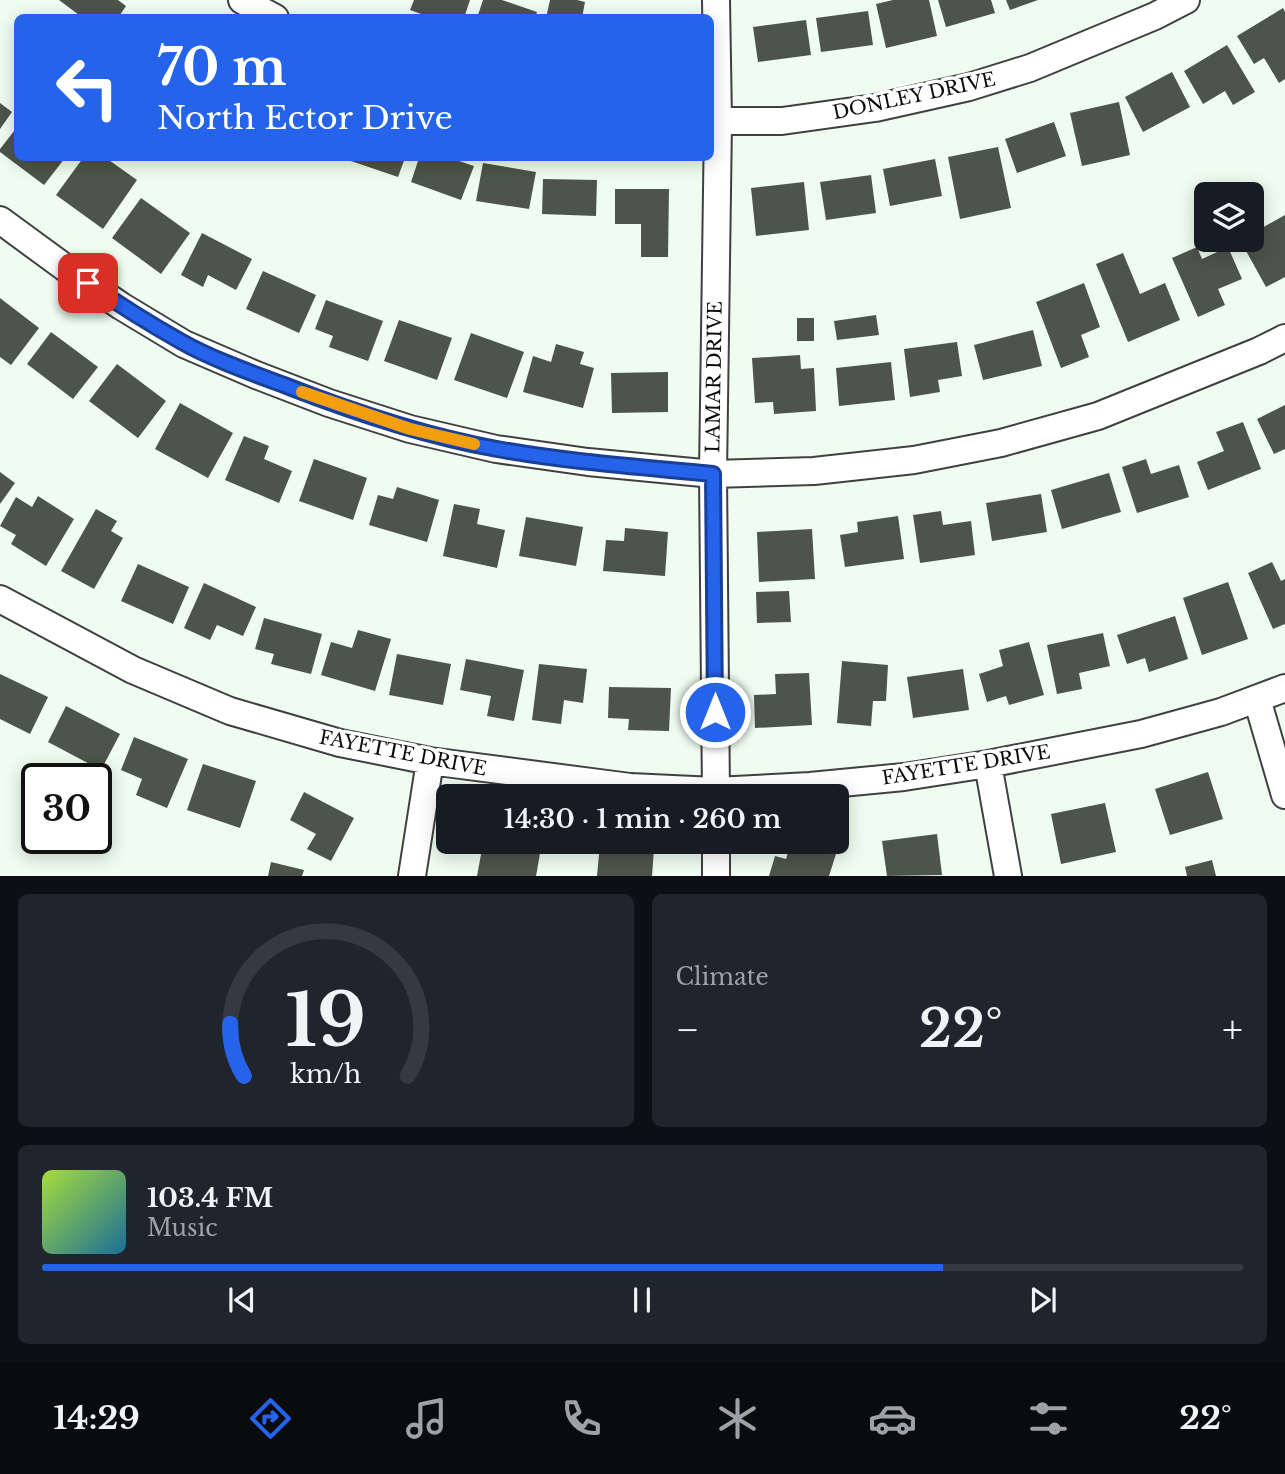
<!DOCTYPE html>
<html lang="en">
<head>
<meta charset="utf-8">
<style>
  :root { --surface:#171b24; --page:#20242c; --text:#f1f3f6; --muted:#9ea1a6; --line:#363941; --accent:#2563eb }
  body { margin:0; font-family:"Libre Baskerville",serif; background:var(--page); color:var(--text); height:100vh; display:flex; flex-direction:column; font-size:26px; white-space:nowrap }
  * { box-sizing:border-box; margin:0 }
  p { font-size:23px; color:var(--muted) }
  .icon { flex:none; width:38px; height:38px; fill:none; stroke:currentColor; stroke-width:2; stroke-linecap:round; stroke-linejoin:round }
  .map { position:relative; height:876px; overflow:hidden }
  .drawer { display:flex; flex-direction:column; gap:18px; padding:18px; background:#0d0f14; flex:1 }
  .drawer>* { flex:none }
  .hud { position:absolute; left:14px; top:14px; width:700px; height:147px; border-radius:10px; box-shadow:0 4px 18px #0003; background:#2563eb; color:#fff; overflow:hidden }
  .buttons { position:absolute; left:1194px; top:182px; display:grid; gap:14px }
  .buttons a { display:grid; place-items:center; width:70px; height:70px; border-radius:10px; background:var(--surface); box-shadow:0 4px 18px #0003; font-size:35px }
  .speed { position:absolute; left:21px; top:763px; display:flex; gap:14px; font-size:35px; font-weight:700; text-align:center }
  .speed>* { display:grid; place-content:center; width:91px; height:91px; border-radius:50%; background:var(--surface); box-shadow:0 4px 18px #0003; line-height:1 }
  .speed .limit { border:4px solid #111; border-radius:10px; background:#fff; color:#111 }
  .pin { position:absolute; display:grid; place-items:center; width:60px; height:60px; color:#fff; margin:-30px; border-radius:14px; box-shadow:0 4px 10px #0006 }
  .me { position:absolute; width:77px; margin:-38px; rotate:0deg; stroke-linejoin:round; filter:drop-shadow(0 0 5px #0008) }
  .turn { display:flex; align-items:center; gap:24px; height:147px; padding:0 28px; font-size:32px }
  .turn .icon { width:91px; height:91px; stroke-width:2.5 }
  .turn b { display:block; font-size:49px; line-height:60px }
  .big { font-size:52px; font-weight:600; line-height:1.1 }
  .drawer .card { flex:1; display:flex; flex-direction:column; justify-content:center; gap:10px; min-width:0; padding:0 24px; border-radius:10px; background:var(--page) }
  .drawer .dial { align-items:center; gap:0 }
  .dial svg { height:182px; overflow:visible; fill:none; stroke:var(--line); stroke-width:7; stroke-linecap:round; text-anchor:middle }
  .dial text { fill:var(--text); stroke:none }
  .song { display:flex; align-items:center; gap:21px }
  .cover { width:84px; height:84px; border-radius:10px; background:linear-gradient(135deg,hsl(80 70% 55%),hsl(200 70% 35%)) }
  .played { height:7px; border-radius:4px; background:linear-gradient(90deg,var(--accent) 75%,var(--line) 75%) }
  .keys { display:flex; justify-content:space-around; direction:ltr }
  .heat { display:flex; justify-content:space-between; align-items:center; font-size:38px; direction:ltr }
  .drawer .tiles { flex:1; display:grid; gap:18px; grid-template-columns:1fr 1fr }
  .card:last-child { grid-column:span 2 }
  .trip { position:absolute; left:436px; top:784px; width:413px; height:70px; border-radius:10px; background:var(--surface); box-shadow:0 4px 18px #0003; font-weight:600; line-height:70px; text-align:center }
  .tab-bar { display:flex; height:112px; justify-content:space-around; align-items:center; background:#090b0e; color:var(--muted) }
  .tab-bar .icon { width:49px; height:49px }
  .tab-bar .active { color:var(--accent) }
  .tab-bar b { font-size:32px; color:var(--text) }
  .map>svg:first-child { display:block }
  .building { fill:#4d544a }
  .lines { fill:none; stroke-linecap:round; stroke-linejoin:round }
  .street-casing { stroke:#404040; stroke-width:30 }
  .street { stroke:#fff; stroke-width:26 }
  .route-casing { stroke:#184099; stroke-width:18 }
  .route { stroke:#2563eb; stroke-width:12 }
  .slow { stroke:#f59e0b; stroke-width:12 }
  .labels { text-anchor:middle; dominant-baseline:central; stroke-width:7; stroke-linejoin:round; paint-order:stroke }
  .street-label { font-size:19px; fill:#0d0d0d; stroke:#fff }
</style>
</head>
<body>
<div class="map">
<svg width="1285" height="876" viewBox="0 0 1285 876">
  <rect width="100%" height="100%" fill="#eefdf0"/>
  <!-- building -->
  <path class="building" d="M 59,0 L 118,0 L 126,6 L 118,18 L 83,18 Z
    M 414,0 L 470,0 L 464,18 L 432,18 L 410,10 Z
    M 483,0 L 502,0 L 537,12 L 535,18 L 477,18 Z
    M 550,0 L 577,0 L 585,2 L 582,18 L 546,18 Z
    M 893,0 L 929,0 L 937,36 L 886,48 L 876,4 Z
    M 938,0 L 991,0 L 995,13 L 946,27 Z
    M 1006,0 L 1038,0 L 1010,10 Z
    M 1283,8 L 1285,12 L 1285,79 L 1279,83 L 1264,58 L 1254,64 L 1237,36 Z
    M 868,11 L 873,45 L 821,52 L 816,18 Z
    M 806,20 L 811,55 L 758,62 L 753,27 Z
    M 1227,45 L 1255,92 L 1233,105 L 1225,91 L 1203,104 L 1184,71 Z
    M 1172,72 L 1190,107 L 1143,132 L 1125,97 Z
    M 1119,102 L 1130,155 L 1082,166 L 1070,113 Z
    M 0,103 L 12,112 L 0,129 Z
    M 1054,122 L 1066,156 L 1017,173 L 1005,139 Z
    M 18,126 L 18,158 L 65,158 L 44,185 L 0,152 L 0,149 Z
    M 998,147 L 1011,208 L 960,219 L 948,157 Z
    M 83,158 L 106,158 L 137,180 L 103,229 L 56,195 Z
    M 349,158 L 405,158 L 398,177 L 348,160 Z
    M 419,158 L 450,158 L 474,166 L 461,200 L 411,182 Z
    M 935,159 L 942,196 L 890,206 L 883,169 Z
    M 483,163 L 536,172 L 529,209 L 476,201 Z
    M 871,175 L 876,213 L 826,220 L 820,182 Z
    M 543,179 L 597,180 L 596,216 L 542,214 Z
    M 804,182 L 809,230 L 756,236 L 751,188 Z
    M 615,189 L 669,189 L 668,257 L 641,257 L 641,224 L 615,224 Z
    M 141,198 L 190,233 L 161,274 L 112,238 Z
    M 1285,215 L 1285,277 L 1266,287 L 1240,240 L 1251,240 L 1251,234 Z
    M 202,233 L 252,259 L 236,290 L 208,275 L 203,287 L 181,275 Z
    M 1197,247 L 1202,259 L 1228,247 L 1242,279 L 1218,289 L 1225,305 L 1198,317 L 1172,258 Z
    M 1123,253 L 1140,294 L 1165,283 L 1180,320 L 1128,342 L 1096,264 Z
    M 263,271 L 316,295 L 299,333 L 246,309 Z
    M 1084,283 L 1100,327 L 1081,335 L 1089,357 L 1061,368 L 1036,302 Z
    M 0,298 L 39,328 L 11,365 L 0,357 Z
    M 326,300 L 383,321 L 368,361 L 329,347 L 333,336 L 315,329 Z
    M 876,315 L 879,335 L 837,340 L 834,321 Z
    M 797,318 L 814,318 L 814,341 L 797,341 Z
    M 399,320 L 452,338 L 437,380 L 384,361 Z
    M 1033,330 L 1042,366 L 983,380 L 974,345 Z
    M 51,332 L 98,367 L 73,399 L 27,364 Z
    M 471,333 L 524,352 L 507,398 L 454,380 Z
    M 957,342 L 962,376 L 938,380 L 940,392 L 910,397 L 904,349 Z
    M 556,344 L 584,352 L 580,364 L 594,368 L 583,408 L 523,392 L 533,356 L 551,362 Z
    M 800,355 L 801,369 L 814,368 L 816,411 L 774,414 L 773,402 L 755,403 L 752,358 Z
    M 891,362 L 895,400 L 839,406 L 836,368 Z
    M 117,364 L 166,401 L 138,438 L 89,401 Z
    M 668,372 L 668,412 L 612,413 L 611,373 Z
    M 180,403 L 233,433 L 208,478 L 155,449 Z
    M 1285,405 L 1285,449 L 1274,454 L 1257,419 Z
    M 1243,422 L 1261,469 L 1208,490 L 1197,462 L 1224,451 L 1216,432 Z
    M 244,436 L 269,446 L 264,459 L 292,471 L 279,503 L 225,480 Z
    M 314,459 L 367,478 L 353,520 L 299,501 Z
    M 1146,459 L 1151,474 L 1179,465 L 1189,497 L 1137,513 L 1122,467 Z
    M 0,472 L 15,483 L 0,504 Z
    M 1109,473 L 1121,512 L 1062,529 L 1051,490 Z
    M 397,487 L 439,500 L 427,542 L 369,525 L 378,495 L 393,499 Z
    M 1041,494 L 1047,532 L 992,541 L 986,503 Z
    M 38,496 L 74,519 L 46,566 L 11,544 L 16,535 L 0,526 L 16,497 L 32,507 Z
    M 454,504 L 480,509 L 477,524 L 505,530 L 497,568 L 443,556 Z
    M 96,509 L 117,521 L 111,531 L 123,538 L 94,589 L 61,571 Z
    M 941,511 L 943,525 L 971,521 L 975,555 L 920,563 L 913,515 Z
    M 898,516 L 904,559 L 845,567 L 840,535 L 858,532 L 857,522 Z
    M 526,517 L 583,527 L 576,566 L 519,556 Z
    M 625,528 L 668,532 L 665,576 L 603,571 L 606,540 L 624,541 Z
    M 812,529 L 815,579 L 759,582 L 757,532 Z
    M 1272,562 L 1281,581 L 1285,579 L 1285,624 L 1273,629 L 1248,573 Z
    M 138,564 L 189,587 L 173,624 L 121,601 Z
    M 1228,582 L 1248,639 L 1202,655 L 1183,598 Z
    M 204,583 L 256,607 L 243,636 L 217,625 L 210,640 L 184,628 Z
    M 789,591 L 791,622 L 757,623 L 756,592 Z
    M 1175,616 L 1188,659 L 1149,672 L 1145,658 L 1127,664 L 1117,635 Z
    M 264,618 L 322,634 L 311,674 L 271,664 L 274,654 L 255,649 Z
    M 358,630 L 391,639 L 375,691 L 321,675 L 331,642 L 352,648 Z
    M 1103,633 L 1110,666 L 1079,673 L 1082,689 L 1057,694 L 1047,645 Z
    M 1029,642 L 1044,695 L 1009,705 L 1006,696 L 987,702 L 979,674 L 1003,666 L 999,650 Z
    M 397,654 L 451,664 L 443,705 L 389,695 Z
    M 466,659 L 524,670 L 514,721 L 487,716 L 491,696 L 460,690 Z
    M 842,661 L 888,665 L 886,701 L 873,701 L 871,726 L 837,723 Z
    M 539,664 L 587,669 L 583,703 L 564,700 L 561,724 L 532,720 Z
    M 963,669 L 969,710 L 913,718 L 907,677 Z
    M 809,673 L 812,725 L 755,728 L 754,695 L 776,694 L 775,674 Z
    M 0,674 L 48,697 L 30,734 L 0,719 Z
    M 609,687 L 671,688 L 669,731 L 628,730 L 629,719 L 608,718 Z
    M 66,706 L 120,734 L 101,770 L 48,742 Z
    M 134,737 L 188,759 L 167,808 L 136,795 L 142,779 L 121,770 Z
    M 203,764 L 256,781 L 240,828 L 187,810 Z
    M 1208,772 L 1223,819 L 1170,835 L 1155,789 Z
    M 304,792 L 354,818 L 331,861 L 307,849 L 316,834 L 290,820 Z
    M 1105,803 L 1116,852 L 1061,864 L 1051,814 Z
    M 937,834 L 942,875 L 887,876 L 882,841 Z
    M 512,842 L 542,842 L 536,876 L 477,876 L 482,849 L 509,854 Z
    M 791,842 L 797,842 L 836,854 L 829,876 L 769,876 L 775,856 L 786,859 Z
    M 600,844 L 654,849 L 652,876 L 597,876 Z
    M 1212,860 L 1216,876 L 1187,876 L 1185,867 Z
    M 271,862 L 304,870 L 302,876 L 268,876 Z"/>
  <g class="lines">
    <!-- street casing -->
    <g class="street-casing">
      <path id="street" d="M 242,0 L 275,18
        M 710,121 L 782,121 L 875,108 L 969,87 L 1030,68 L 1155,16 L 1186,0
        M 0,220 L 71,272 L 121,306 L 184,344 L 256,375 L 329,403 L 410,429 L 496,449 L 588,462 L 713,474 L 814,471 L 914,460 L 1001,443 L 1098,416 L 1259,351 L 1285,338
        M 0,599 L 133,670 L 230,711 L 340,743 L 430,761 L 630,787 L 715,791 L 810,786 L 904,777 L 988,764 L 1141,734 L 1221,712 L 1285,688
        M 1257,699 L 1285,795
        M 988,764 L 1008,876
        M 716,796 L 713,474 L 718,121 L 716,0
        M 716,842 L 716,876
        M 412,876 L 430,761"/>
    </g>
    <!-- street -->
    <use href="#street" class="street"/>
  </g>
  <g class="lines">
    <!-- route casing -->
    <g class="route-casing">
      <path id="route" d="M 88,283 C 118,304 150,324 182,342 C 212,359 252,373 284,385 C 353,412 424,436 497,449 C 569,462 641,467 713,474 L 715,712"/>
    </g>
    <!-- route -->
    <use href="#route" class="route"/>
    <!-- slow -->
    <path class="slow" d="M 302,392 L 410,429 L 474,444"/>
  </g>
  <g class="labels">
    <!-- street labels -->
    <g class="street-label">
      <text transform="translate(914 96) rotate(-12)">DONLEY DRIVE</text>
      <text transform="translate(714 377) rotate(-89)">LAMAR DRIVE</text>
      <text transform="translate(403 753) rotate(11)">FAYETTE DRIVE</text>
      <text transform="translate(966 765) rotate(-9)">FAYETTE DRIVE</text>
    </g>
  </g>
</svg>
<div class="buttons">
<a><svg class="icon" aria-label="layers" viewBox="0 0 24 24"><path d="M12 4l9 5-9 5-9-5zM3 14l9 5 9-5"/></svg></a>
</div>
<div class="speed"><div class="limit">30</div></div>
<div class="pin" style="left:88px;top:283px;background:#d93025"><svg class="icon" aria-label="arrive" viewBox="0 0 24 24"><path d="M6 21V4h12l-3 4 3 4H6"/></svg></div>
<svg class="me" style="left:715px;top:712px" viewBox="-20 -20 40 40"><circle r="17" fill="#2563eb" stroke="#fff" stroke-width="3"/><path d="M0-11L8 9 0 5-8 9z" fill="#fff"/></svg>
<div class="trip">14:30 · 1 min · 260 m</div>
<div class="hud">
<div class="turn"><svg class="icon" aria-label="left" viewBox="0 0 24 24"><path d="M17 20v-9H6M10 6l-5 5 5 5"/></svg><div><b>70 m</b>North Ector Drive</div></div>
</div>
</div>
<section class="drawer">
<div class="tiles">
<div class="card dial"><svg viewBox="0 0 100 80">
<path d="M14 69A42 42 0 1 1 86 69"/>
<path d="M14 69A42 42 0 0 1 8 46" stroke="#2563eb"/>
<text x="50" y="56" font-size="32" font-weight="700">19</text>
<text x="50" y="72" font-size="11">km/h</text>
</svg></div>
<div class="card"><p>Climate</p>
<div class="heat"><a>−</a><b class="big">22°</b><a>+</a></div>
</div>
<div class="card">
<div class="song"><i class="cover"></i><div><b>103.4 FM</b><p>Music</p></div></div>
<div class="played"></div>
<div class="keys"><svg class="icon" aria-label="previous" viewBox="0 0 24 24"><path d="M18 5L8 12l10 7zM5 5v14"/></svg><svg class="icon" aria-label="pause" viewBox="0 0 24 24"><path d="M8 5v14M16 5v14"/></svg><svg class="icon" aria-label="next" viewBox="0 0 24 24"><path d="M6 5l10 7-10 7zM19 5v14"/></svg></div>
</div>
</div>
</section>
<nav class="tab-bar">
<b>14:29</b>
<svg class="icon active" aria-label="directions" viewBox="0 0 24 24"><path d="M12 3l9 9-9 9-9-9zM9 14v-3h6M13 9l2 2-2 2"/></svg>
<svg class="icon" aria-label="music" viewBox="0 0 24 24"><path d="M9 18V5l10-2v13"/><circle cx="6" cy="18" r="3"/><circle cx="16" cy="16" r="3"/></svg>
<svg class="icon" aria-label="phone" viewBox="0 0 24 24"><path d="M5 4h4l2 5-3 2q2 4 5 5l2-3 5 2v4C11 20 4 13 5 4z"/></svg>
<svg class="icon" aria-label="climate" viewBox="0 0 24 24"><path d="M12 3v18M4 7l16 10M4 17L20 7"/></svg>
<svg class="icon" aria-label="car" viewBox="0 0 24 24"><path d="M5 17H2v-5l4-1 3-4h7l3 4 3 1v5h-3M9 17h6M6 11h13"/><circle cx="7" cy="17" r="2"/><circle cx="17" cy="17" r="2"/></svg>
<svg class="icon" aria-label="filters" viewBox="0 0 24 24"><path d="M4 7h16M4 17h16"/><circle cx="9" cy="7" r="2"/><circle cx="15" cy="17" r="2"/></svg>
<b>22°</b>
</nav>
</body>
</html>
